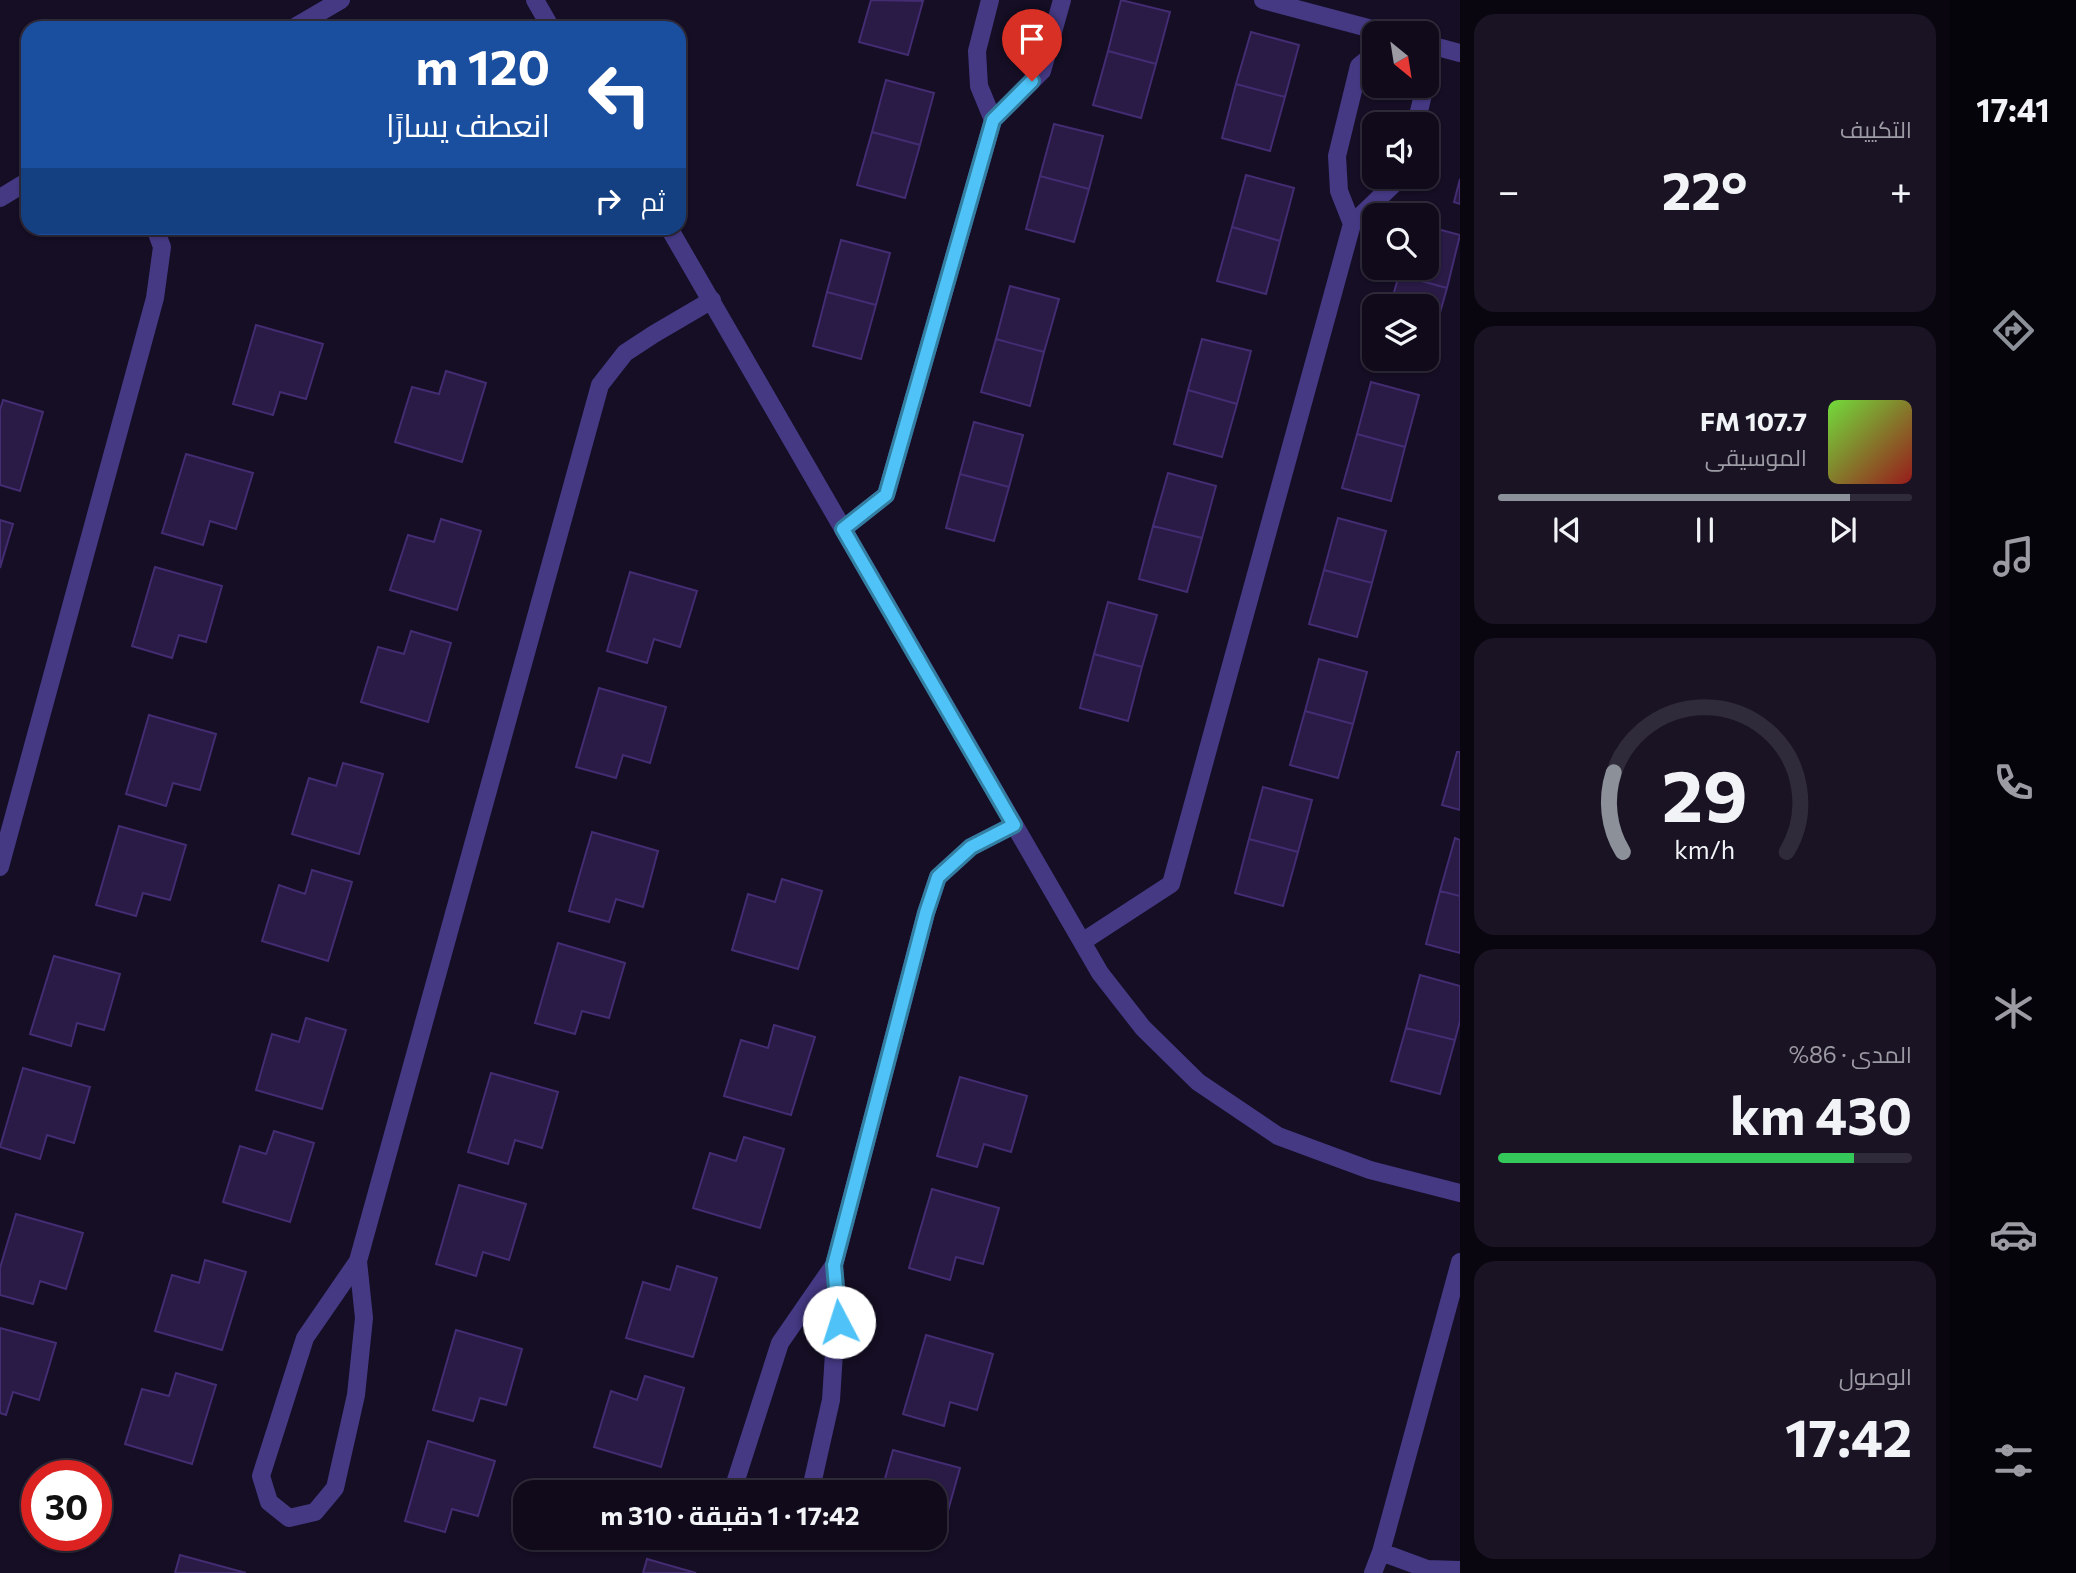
<!DOCTYPE html>
<html lang="ar">
<head>
<meta charset="utf-8">
<style>
  :root { --surface:#100a1b; --page:#191324; --text:#f1f3f6; --muted:#9c9aa3; --line:#302b3a; --accent:#8c9099 }
  body { margin:0; font-family:Commissioner,Cairo,sans-serif; background:var(--page); color:var(--text); direction:rtl; height:100vh; display:flex; flex-direction:column; font-size:26px; white-space:nowrap }
  * { box-sizing:border-box; margin:0 }
  p { font-size:23px; color:var(--muted) }
  .icon { flex:none; width:38px; height:38px; fill:none; stroke:currentColor; stroke-width:2; stroke-linecap:round; stroke-linejoin:round }
  .map { position:relative; flex:1; overflow:hidden; direction:ltr }
  .details { display:flex; flex-direction:column; gap:14px; padding:14px; background:#09060f; width:490px }
  .details>* { flex:none }
  .banner { position:absolute; left:21px; top:21px; width:665px; height:214px; border-radius:21px; box-shadow:0 2px 5px #0004,0 0 0 2px var(--line); direction:rtl; background:#1a4fa0; color:#fff; overflow:hidden }
  .needle { width:46px; rotate:150deg }
  .buttons { position:absolute; left:1362px; top:21px; display:grid; gap:14px }
  .buttons a { display:grid; place-items:center; width:77px; height:77px; border-radius:14px; background:var(--surface); box-shadow:0 2px 5px #0004,0 0 0 2px var(--line); font-size:35px }
  .speed { position:absolute; left:21px; top:1460px; display:flex; gap:14px; font-size:35px; font-weight:700; text-align:center }
  .speed>* { display:grid; place-content:center; width:91px; height:91px; border-radius:50%; background:var(--surface); box-shadow:0 2px 5px #0004,0 0 0 2px var(--line); line-height:1 }
  .speed .limit { border:10px solid #d22; background:#fff; color:#111 }
  .pin { position:absolute; display:grid; place-items:center; width:60px; height:60px; color:#fff; margin:-72px -30px; border-radius:50% 50% 50% 0; rotate:-45deg; box-shadow:0 0 7px #0007 }
  .pin .icon { rotate:45deg }
  .me { position:absolute; width:77px; margin:-38px; rotate:355deg; stroke-linejoin:round; filter:drop-shadow(0 0 5px #0008) }
  .turn { display:flex; align-items:center; gap:24px; height:147px; padding:0 21px; font-size:32px }
  .turn .icon { width:91px; height:91px; stroke-width:2.5 }
  .turn b { display:block; font-size:49px; line-height:60px }
  .then { display:flex; align-items:center; height:66px; padding:0 21px; background:#0003; gap:14px; font-size:26px }
  .big { font-size:52px; font-weight:700; line-height:1.1 }
  .details .tile { flex:1; display:flex; flex-direction:column; justify-content:center; gap:10px; min-width:0; padding:0 24px; border-radius:21px; background:var(--page) }
  .details .dial { align-items:center; gap:0 }
  .dial svg { height:182px; overflow:visible; fill:none; stroke:var(--line); stroke-width:7; stroke-linecap:round; text-anchor:middle }
  .dial text { fill:var(--text); stroke:none }
  .song { display:flex; align-items:center; gap:21px }
  .cover { width:84px; height:84px; border-radius:10px; background:linear-gradient(135deg,hsl(100 70% 55%),hsl(0 70% 35%)) }
  .played { height:7px; border-radius:4px; background:linear-gradient(90deg,var(--accent) 85%,var(--line) 85%) }
  .keys { display:flex; justify-content:space-around; direction:ltr }
  .heat { display:flex; justify-content:space-between; align-items:center; font-size:38px; direction:ltr }
  .charge { height:10px; border-radius:5px; background:linear-gradient(90deg,#34c759 86%,var(--line) 0) }
  .trip { position:absolute; left:513px; top:1480px; width:434px; height:70px; border-radius:21px; background:var(--surface); box-shadow:0 2px 5px #0004,0 0 0 2px var(--line); font-weight:700; line-height:70px; text-align:center; direction:rtl }
  main { display:flex; flex:1; min-height:0 }
  .menu { display:flex; flex-direction:column; width:126px; justify-content:space-around; align-items:center; background:#06040b; color:var(--muted) }
  .menu .icon { width:49px; height:49px }
  .menu .selected { color:var(--accent) }
  .menu b { font-size:32px; color:var(--text) }
  .map>svg:first-child { display:block }
  .building { fill:#291a46; stroke:#432c72; stroke-width:2 }
  .lines { fill:none; stroke-linecap:round; stroke-linejoin:round }
  .minor { stroke:#453984; stroke-width:18 }
  .route-casing { stroke:#337fa1; stroke-width:18 }
  .route { stroke:#4fc3f7; stroke-width:12 }
</style>
</head>
<body>
<main>
<nav class="menu">
<b>17:41</b>
<svg class="icon selected" aria-label="directions" viewBox="0 0 24 24"><path d="M12 3l9 9-9 9-9-9zM9 14v-3h6M13 9l2 2-2 2"/></svg>
<svg class="icon" aria-label="music" viewBox="0 0 24 24"><path d="M9 18V5l10-2v13"/><circle cx="6" cy="18" r="3"/><circle cx="16" cy="16" r="3"/></svg>
<svg class="icon" aria-label="phone" viewBox="0 0 24 24"><path d="M5 4h4l2 5-3 2q2 4 5 5l2-3 5 2v4C11 20 4 13 5 4z"/></svg>
<svg class="icon" aria-label="climate" viewBox="0 0 24 24"><path d="M12 3v18M4 7l16 10M4 17L20 7"/></svg>
<svg class="icon" aria-label="car" viewBox="0 0 24 24"><path d="M5 17H2v-5l4-1 3-4h7l3 4 3 1v5h-3M9 17h6M6 11h13"/><circle cx="7" cy="17" r="2"/><circle cx="17" cy="17" r="2"/></svg>
<svg class="icon" aria-label="filters" viewBox="0 0 24 24"><path d="M4 7h16M4 17h16"/><circle cx="9" cy="7" r="2"/><circle cx="15" cy="17" r="2"/></svg>
</nav>
<section class="details">
<div class="tile"><p>التكييف</p>
<div class="heat"><a>−</a><b class="big">22°</b><a>+</a></div>
</div>
<div class="tile">
<div class="song"><i class="cover"></i><div><b>107.7 FM</b><p>الموسيقى</p></div></div>
<div class="played"></div>
<div class="keys"><svg class="icon" aria-label="previous" viewBox="0 0 24 24"><path d="M18 5L8 12l10 7zM5 5v14"/></svg><svg class="icon" aria-label="pause" viewBox="0 0 24 24"><path d="M8 5v14M16 5v14"/></svg><svg class="icon" aria-label="next" viewBox="0 0 24 24"><path d="M6 5l10 7-10 7zM19 5v14"/></svg></div>
</div>
<div class="tile dial"><svg viewBox="0 0 100 80">
<path d="M14 69A42 42 0 1 1 86 69"/>
<path d="M14 69A42 42 0 0 1 10 34" stroke="#8c9099"/>
<text x="50" y="56" font-size="32" font-weight="700">29</text>
<text x="50" y="72" font-size="11">km/h</text>
</svg></div>
<div class="tile"><p>المدى · 86%</p><b class="big">430 km</b><div class="charge"></div></div>
<div class="tile"><p>الوصول</p><b class="big">17:42</b></div>
</section>
<div class="map">
<svg width="1460" height="1573" viewBox="0 0 1460 1573">
  <rect width="100%" height="100%" fill="#150e24"/>
  <!-- building -->
  <path class="building" d="M 871,0 L 923,1 L 908,55 L 859,42 Z
    M 1121,0 L 1170,12 L 1156,64 L 1108,51 Z
    M 1251,32 L 1299,45 L 1285,97 L 1236,84 Z
    M 1108,51 L 1156,64 L 1141,118 L 1093,105 Z
    M 886,80 L 934,93 L 920,145 L 872,132 Z
    M 1236,84 L 1285,97 L 1270,151 L 1222,138 Z
    M 1054,124 L 1103,136 L 1089,189 L 1040,176 Z
    M 872,132 L 920,145 L 905,198 L 857,185 Z
    M 1246,175 L 1294,188 L 1280,241 L 1232,227 Z
    M 1040,176 L 1089,189 L 1074,242 L 1026,229 Z
    M 1460,179 L 1460,204 L 1454,202 Z
    M 1426,226 L 1460,235 L 1447,288 L 1399,275 L 1401,268 L 1426,268 Z
    M 1232,227 L 1280,241 L 1266,294 L 1217,281 Z
    M 841,240 L 890,253 L 876,305 L 827,292 Z
    M 1399,275 L 1447,288 L 1432,341 L 1426,340 L 1426,306 L 1390,306 Z
    M 1010,286 L 1059,299 L 1044,352 L 996,339 Z
    M 827,292 L 876,305 L 861,359 L 813,346 Z
    M 256,325 L 323,344 L 306,399 L 280,392 L 273,415 L 233,404 Z
    M 996,339 L 1044,352 L 1030,406 L 981,392 Z
    M 1202,339 L 1251,351 L 1237,404 L 1188,390 Z
    M 446,371 L 486,383 L 462,462 L 395,442 L 412,387 L 439,394 Z
    M 1371,382 L 1419,395 L 1405,447 L 1357,434 Z
    M 1188,390 L 1237,404 L 1222,457 L 1174,444 Z
    M 3,400 L 43,412 L 20,491 L 0,485 L 0,410 Z
    M 974,422 L 1023,435 L 1009,487 L 960,474 Z
    M 1357,434 L 1405,447 L 1391,501 L 1342,488 Z
    M 186,454 L 253,473 L 236,529 L 210,521 L 203,545 L 162,533 Z
    M 1168,473 L 1216,486 L 1202,538 L 1153,526 Z
    M 960,474 L 1009,487 L 994,541 L 946,528 Z
    M 1338,518 L 1386,531 L 1372,583 L 1324,570 Z
    M 441,519 L 481,531 L 457,610 L 390,590 L 408,535 L 434,542 Z
    M 0,520 L 13,524 L 0,568 Z
    M 1153,526 L 1202,538 L 1187,592 L 1139,579 Z
    M 155,567 L 222,586 L 206,642 L 179,635 L 172,658 L 132,646 Z
    M 1324,570 L 1372,583 L 1357,637 L 1309,624 Z
    M 630,572 L 697,591 L 680,647 L 654,639 L 647,663 L 607,651 Z
    M 1108,602 L 1157,615 L 1142,667 L 1094,654 Z
    M 411,631 L 451,643 L 428,722 L 361,702 L 378,647 L 404,654 Z
    M 1094,654 L 1142,667 L 1128,721 L 1080,708 Z
    M 1319,659 L 1367,672 L 1353,724 L 1305,711 Z
    M 599,688 L 666,707 L 650,763 L 623,755 L 616,778 L 576,767 Z
    M 1305,711 L 1353,724 L 1338,778 L 1290,765 Z
    M 149,715 L 216,734 L 200,790 L 173,783 L 166,806 L 126,794 Z
    M 1457,752 L 1460,752 L 1460,810 L 1442,805 Z
    M 343,763 L 383,774 L 359,854 L 292,834 L 309,778 L 336,786 Z
    M 1263,787 L 1312,800 L 1298,852 L 1249,839 Z
    M 119,826 L 186,845 L 170,900 L 143,893 L 136,916 L 96,905 Z
    M 592,832 L 658,851 L 643,907 L 616,899 L 609,922 L 569,911 Z
    M 1455,838 L 1460,840 L 1460,896 L 1440,891 Z
    M 1249,839 L 1298,852 L 1283,906 L 1235,893 Z
    M 312,870 L 352,882 L 328,961 L 262,941 L 279,885 L 305,894 Z
    M 782,879 L 822,891 L 798,969 L 732,950 L 748,894 L 775,902 Z
    M 1440,891 L 1460,896 L 1460,953 L 1426,944 Z
    M 558,943 L 625,963 L 609,1018 L 582,1011 L 575,1034 L 535,1023 Z
    M 54,956 L 120,974 L 104,1030 L 77,1023 L 71,1046 L 30,1034 Z
    M 1420,975 L 1460,986 L 1460,1021 L 1455,1040 L 1406,1028 Z
    M 306,1018 L 346,1030 L 322,1109 L 256,1090 L 272,1034 L 299,1042 Z
    M 774,1025 L 815,1037 L 791,1115 L 724,1096 L 741,1040 L 768,1048 Z
    M 1406,1028 L 1455,1040 L 1440,1094 L 1391,1081 Z
    M 23,1068 L 90,1087 L 74,1143 L 47,1135 L 40,1159 L 0,1147 Z
    M 491,1073 L 558,1092 L 542,1148 L 515,1140 L 508,1164 L 468,1152 Z
    M 960,1077 L 1027,1096 L 1011,1152 L 984,1144 L 977,1167 L 937,1156 Z
    M 274,1131 L 314,1143 L 290,1222 L 223,1202 L 240,1146 L 266,1154 Z
    M 744,1137 L 784,1149 L 760,1228 L 693,1208 L 710,1153 L 736,1161 Z
    M 459,1185 L 526,1204 L 509,1260 L 483,1252 L 476,1276 L 436,1264 Z
    M 932,1189 L 999,1208 L 983,1264 L 956,1257 L 950,1280 L 909,1268 Z
    M 16,1214 L 83,1233 L 66,1289 L 40,1281 L 33,1304 L 0,1295 L 0,1268 Z
    M 205,1260 L 246,1272 L 222,1350 L 155,1331 L 172,1275 L 199,1283 Z
    M 677,1266 L 717,1278 L 693,1357 L 626,1338 L 643,1282 L 670,1290 Z
    M 0,1328 L 56,1343 L 39,1400 L 13,1392 L 6,1415 L 0,1413 Z
    M 456,1330 L 522,1349 L 506,1405 L 480,1398 L 473,1421 L 433,1410 Z
    M 926,1335 L 993,1354 L 977,1410 L 950,1402 L 944,1426 L 903,1414 Z
    M 176,1373 L 216,1385 L 192,1464 L 125,1444 L 142,1389 L 169,1396 Z
    M 645,1376 L 684,1388 L 661,1467 L 594,1447 L 611,1391 L 637,1400 Z
    M 428,1441 L 495,1461 L 478,1516 L 452,1509 L 445,1532 L 405,1521 Z
    M 893,1450 L 960,1468 L 944,1525 L 934,1522 L 934,1493 L 881,1493 Z
    M 180,1555 L 246,1573 L 175,1573 Z
    M 647,1559 L 696,1573 L 643,1573 Z"/>
  <g class="lines">
    <!-- minor -->
    <path class="minor" d="M 535,0 L 551,28
      M 990,0 L 977,51 L 979,86 L 993,120
      M 1263,0 L 1387,33
      M 293,28 L 341,0
      M 1426,44 L 1460,53
      M 1416,124 L 1425,86
      M 0,198 L 28,181
      M 1352,224 L 1339,191 L 1337,156 L 1359,66 L 1374,54
      M 669,228 L 1100,973 L 1143,1028 L 1198,1082 L 1278,1136 L 1370,1170 L 1460,1193
      M 843,529 L 886,495 L 993,120 L 1042,71 L 1062,0
      M 0,867 L 155,298 L 162,247 L 155,228
      M 1082,942 L 1171,884 L 1352,224 L 1401,177
      M 358,1261 L 364,1318 L 356,1395 L 335,1488 L 315,1512 L 289,1518 L 269,1502 L 261,1476 L 305,1338 L 358,1261 L 600,385 L 625,353 L 654,334 L 712,300
      M 740,1493 L 736,1480 L 780,1343 L 834,1265 L 926,913 L 938,877 L 971,847 L 1014,825
      M 810,1493 L 831,1400 L 834,1353 L 839,1322 L 834,1265
      M 1381,1552 L 1427,1569 L 1460,1570
      M 1373,1573 L 1381,1552 L 1460,1262"/>
  </g>
  <g class="lines">
    <!-- route casing -->
    <g class="route-casing">
      <path id="route" d="M 839,1322 L 834,1265 L 926,913 L 938,877 L 971,847 L 1014,825 L 843,529 L 886,495 L 993,120 L 1032,81"/>
    </g>
    <!-- route -->
    <use href="#route" class="route"/>
  </g>
</svg>
<div class="buttons">
<a><svg class="needle" viewBox="-14 -14 28 28"><path d="M0-13l5 13h-10z" fill="#e53935"/><path d="M0 13l5-13h-10z" fill="#9c9aa3"/></svg></a>
<a><svg class="icon" aria-label="sound" viewBox="0 0 24 24"><path d="M4 9h4l5-4v14l-5-4H4zM17 9q2 3 0 6"/></svg></a>
<a><svg class="icon" aria-label="search" viewBox="0 0 24 24"><circle cx="10" cy="10" r="6"/><path d="M15 15l6 6"/></svg></a>
<a><svg class="icon" aria-label="layers" viewBox="0 0 24 24"><path d="M12 4l9 5-9 5-9-5zM3 14l9 5 9-5"/></svg></a>
</div>
<div class="speed"><div class="limit">30</div></div>
<div class="pin" style="left:1032px;top:81px;background:#d93025"><svg class="icon" aria-label="arrive" viewBox="0 0 24 24"><path d="M6 21V4h12l-3 4 3 4H6"/></svg></div>
<svg class="me" style="left:839px;top:1322px" viewBox="-20 -20 40 40"><circle r="19" fill="#fff"/><path d="M0-13L10 11 0 6-10 11z" fill="#4fc3f7"/></svg>
<div class="trip">17:42 · 1 دقيقة · 310 m</div>
<div class="banner">
<div class="turn"><svg class="icon" aria-label="left" viewBox="0 0 24 24"><path d="M17 20v-9H6M10 6l-5 5 5 5"/></svg><div><b>120 m</b>انعطف يسارًا</div></div>
<div class="then">ثم<svg class="icon" aria-label="right" viewBox="0 0 24 24"><path d="M7 20v-9h11M14 6l5 5-5 5"/></svg></div>
</div>
</div>
</main>
</body>
</html>
